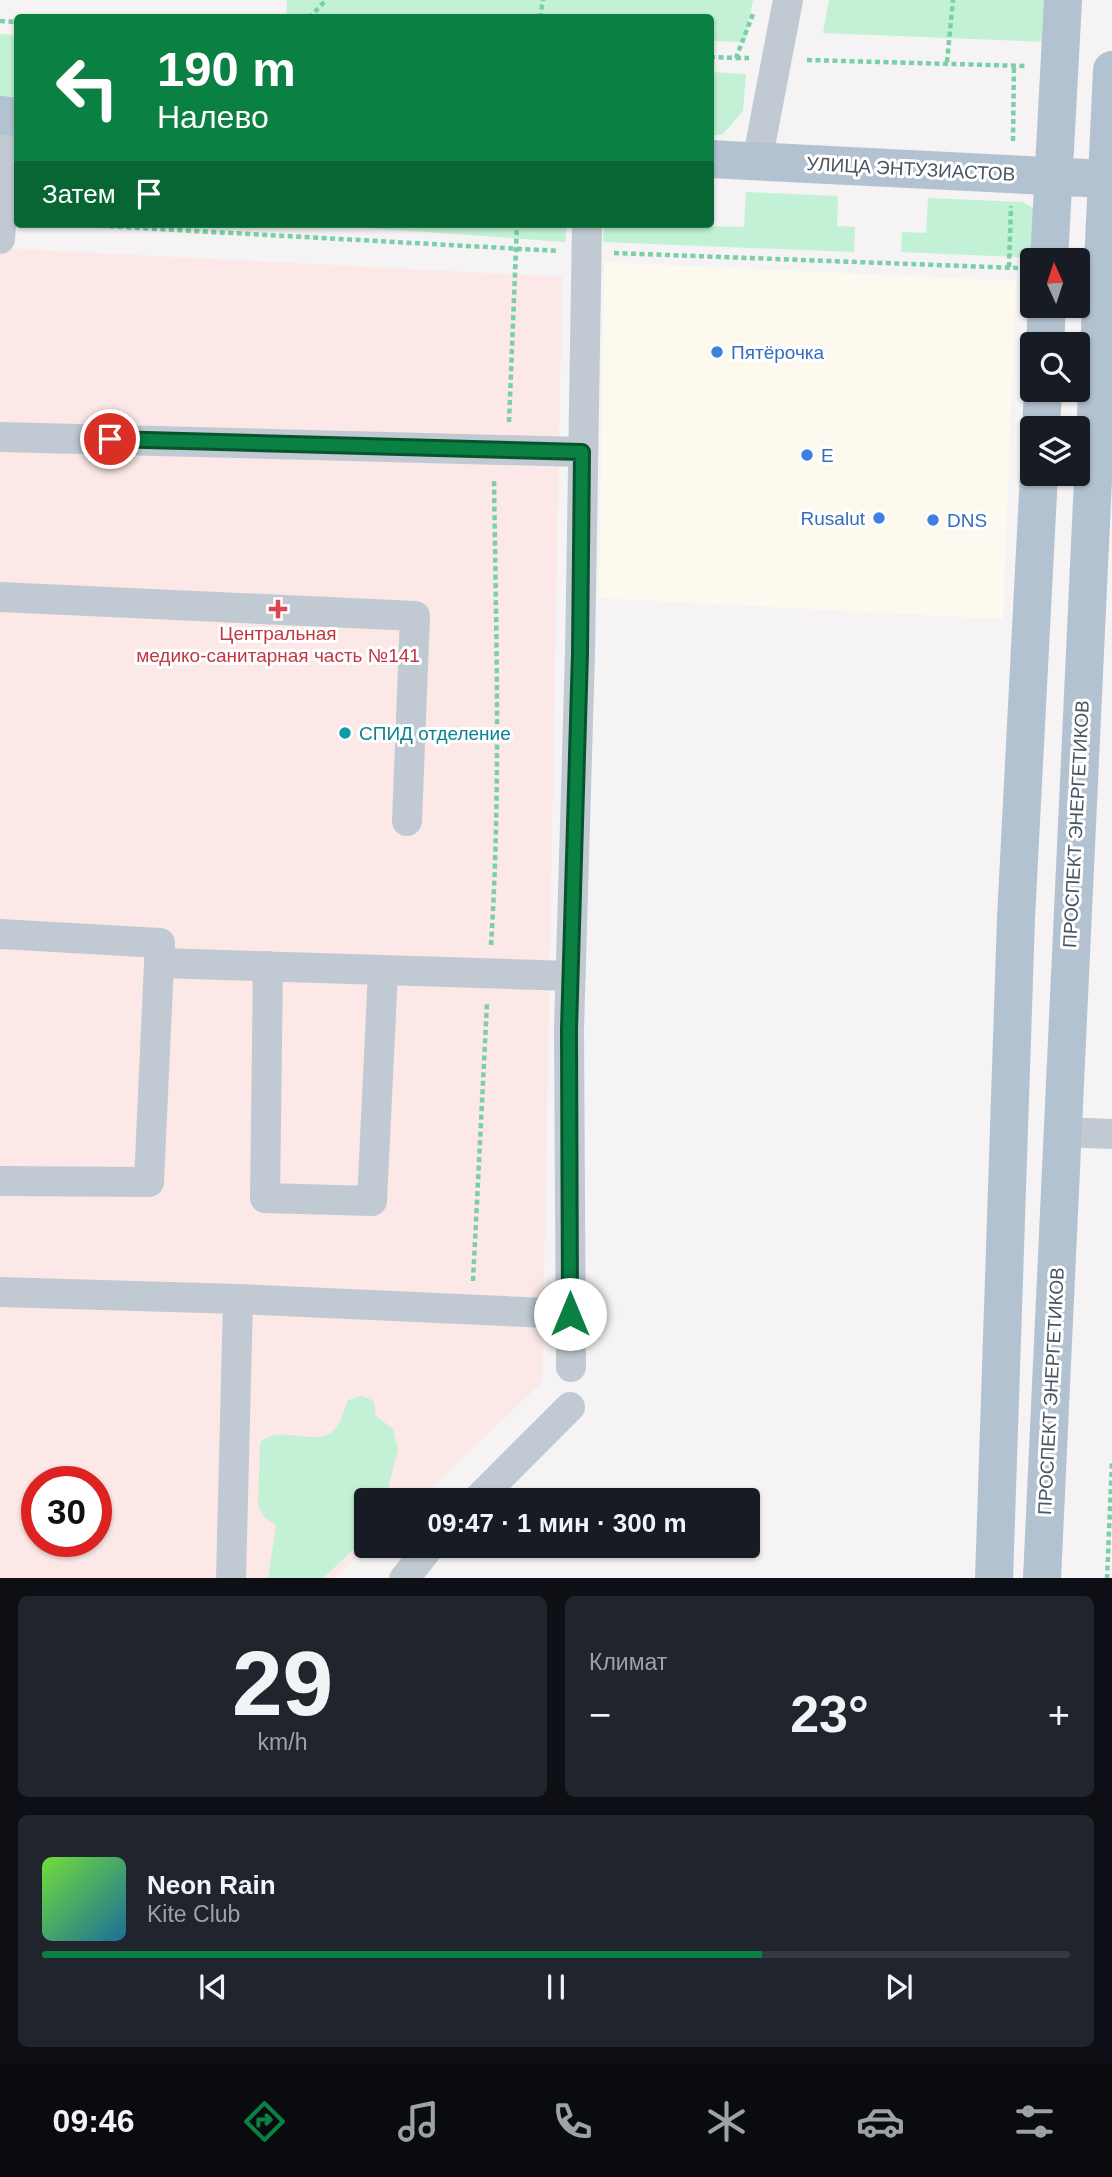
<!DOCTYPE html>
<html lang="ru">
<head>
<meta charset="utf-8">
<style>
  :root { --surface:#171b24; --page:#20242c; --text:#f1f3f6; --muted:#9ea1a6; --line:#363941; --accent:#0b8043 }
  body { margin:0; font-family:Arial,sans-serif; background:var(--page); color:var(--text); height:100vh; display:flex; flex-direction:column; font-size:26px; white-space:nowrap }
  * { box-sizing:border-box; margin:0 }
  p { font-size:23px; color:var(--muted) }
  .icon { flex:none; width:38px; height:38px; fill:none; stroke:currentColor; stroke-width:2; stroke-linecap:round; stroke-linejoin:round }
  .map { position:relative; height:1578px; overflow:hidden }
  .panel { display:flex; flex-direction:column; gap:18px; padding:18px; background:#0d0f14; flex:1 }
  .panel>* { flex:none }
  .guide { position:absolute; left:14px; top:14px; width:700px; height:214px; border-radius:7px; box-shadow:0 2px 5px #0004; background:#0b8043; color:#fff; overflow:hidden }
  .needle { width:46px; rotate:357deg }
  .controls { position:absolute; left:1020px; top:248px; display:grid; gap:14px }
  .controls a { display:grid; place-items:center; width:70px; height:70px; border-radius:7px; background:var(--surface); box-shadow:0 2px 5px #0004; font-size:35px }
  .speed { position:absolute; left:21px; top:1466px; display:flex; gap:14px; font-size:35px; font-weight:700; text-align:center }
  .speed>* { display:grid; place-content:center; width:91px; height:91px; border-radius:50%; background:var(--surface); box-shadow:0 2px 5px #0004; line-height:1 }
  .speed .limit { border:10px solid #d22; background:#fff; color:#111 }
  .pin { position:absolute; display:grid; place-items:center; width:60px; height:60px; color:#fff; margin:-30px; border:4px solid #fff; border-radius:50%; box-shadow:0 2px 7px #0007 }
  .me { position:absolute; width:77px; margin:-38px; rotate:0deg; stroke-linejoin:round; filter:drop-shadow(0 0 5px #0008) }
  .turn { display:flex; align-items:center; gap:24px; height:147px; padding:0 28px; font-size:32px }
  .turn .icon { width:91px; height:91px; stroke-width:2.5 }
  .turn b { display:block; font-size:49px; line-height:60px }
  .then { display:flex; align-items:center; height:66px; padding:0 28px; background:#0003; gap:14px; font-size:26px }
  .big { font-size:52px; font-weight:800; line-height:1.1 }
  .panel .card { flex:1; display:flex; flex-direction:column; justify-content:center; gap:10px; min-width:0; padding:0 24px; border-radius:10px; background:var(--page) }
  .panel .dial { align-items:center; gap:0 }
  .dial b { font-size:91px; line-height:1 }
  .song { display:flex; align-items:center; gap:21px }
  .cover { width:84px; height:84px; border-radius:10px; background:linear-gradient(135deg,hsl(100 70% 55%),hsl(200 70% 35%)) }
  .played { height:7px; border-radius:4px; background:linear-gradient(90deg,var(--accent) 70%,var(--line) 70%) }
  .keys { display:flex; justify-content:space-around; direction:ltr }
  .heat { display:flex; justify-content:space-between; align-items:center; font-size:38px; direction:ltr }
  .panel .tiles { flex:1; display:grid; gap:18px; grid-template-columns:1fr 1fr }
  .card:last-child { grid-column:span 2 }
  .trip { position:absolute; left:354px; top:1488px; width:406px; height:70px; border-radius:7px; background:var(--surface); box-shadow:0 2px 5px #0004; font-weight:800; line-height:70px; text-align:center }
  .dock { display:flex; height:112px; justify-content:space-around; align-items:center; background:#090b0e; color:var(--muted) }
  .dock .icon { width:49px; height:49px }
  .dock .current { color:var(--accent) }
  .dock b { font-size:32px; color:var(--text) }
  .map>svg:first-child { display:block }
  .commercial { fill:#fdf9ef }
  .medical { fill:#fce8e6; fill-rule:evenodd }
  .green { fill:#c3f1d5 }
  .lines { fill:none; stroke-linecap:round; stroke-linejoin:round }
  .path { stroke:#7ad0a6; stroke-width:4.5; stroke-dasharray:5 3.5; stroke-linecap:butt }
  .minor { stroke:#c1cad2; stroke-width:30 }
  .major { stroke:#b3c2d1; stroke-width:38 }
  .route-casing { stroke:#07532c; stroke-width:18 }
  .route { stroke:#0b8043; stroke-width:12 }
  .shop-dot { fill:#3f7fe0; stroke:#fff; stroke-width:2.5 }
  .health-dot { fill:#e0444e; stroke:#fff; stroke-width:2.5 }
  .culture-dot { fill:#0f9aa8; stroke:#fff; stroke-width:2.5 }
  .labels { text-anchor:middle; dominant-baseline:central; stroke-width:6; stroke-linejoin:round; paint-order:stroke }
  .street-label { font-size:19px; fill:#4a5661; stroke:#fff }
  .shop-label { font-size:19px; fill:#366cbe; stroke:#fff; text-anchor:start }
  .health-label { font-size:19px; fill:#be3a42; stroke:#fff }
  .culture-label { font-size:19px; fill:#0d838f; stroke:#fff; text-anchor:start }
</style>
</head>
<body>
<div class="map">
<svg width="1112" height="1579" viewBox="0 0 1112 1579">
  <rect width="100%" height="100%" fill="#f5f3f3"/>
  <!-- commercial -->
  <path class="commercial" d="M 604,262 L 1016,281 L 1003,619 L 599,598 Z"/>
  <!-- medical -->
  <path class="medical" d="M 0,248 L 562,277 L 542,1382 L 418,1500 L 366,1500 L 366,1545 L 370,1545 L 334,1578 L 0,1578 ZM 37,1482 L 96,1482 L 96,1542 L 37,1542 Z"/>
  <!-- green -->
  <path class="green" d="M 287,0 L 753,0 L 745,42 L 711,41 L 710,18 L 286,17 Z
    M 829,0 L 1049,0 L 1047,42 L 823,33 Z
    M 0,34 L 17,35 L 17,99 L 0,97 Z
    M 710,72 L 746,74 L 743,111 L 722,135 L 711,135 Z
    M 746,192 L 838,196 L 837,226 L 855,227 L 854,252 L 603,242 L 604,224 L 744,227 Z
    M 928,198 L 1023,202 L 1033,208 L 1038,258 L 901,252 L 902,232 L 926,233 Z
    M 311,224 L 567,224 L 565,242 Z
    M 362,1396 L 374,1401 L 376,1416 L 393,1429 L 398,1449 L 385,1500 L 366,1500 L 366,1538 L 323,1578 L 268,1578 L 276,1525 L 264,1517 L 258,1506 L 260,1443 C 279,1422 315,1449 334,1430 C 341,1424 344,1409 348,1400 Z"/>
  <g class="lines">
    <!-- path -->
    <path class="path" d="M 309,18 L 326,0
      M 540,18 L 543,0
      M 0,21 L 18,22
      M 710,57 L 736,58 L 753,14
      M 736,58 L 749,58
      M 807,60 L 1025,66
      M 947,62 L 953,0
      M 1013,141 L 1014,65
      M 67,224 L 559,251
      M 614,253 L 1018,268
      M 1009,267 L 1011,206
      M 509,422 L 517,224
      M 491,945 C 501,790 496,634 494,478
      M 473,1281 L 487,1003
      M 1107,1579 L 1112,1461"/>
    <!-- minor -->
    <path class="minor" d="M 757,162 L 788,0
      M 0,239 L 10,116
      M 0,437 L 582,452
      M 0,597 L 415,616 L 407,821
      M 0,934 L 160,943 L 159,963 L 571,976
      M 268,966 L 265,1198 L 372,1201 L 383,972
      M 1062,1132 L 1112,1134
      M 0,1181 L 149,1182 L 159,963
      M 0,1292 L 238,1299 L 570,1314
      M 571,1367 L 569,1029 L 580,653 L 587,224
      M 477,1500 L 570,1407
      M 231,1579 L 238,1299
      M 404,1579 L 431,1545"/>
    <!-- major -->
    <path class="major" d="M 0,115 L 18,117
      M 710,159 L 1106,179
      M 1049,261 L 1063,0
      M 1045,345 L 1047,306
      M 1041,429 L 1043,390
      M 994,1579 L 1016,918 L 1039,474
      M 1042,1579 L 1112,70"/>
  </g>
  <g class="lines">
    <!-- route casing -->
    <g class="route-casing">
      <path id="route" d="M 110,439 L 582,452 L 580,653 L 569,1029 L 570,1314"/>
    </g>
    <!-- route -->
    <use href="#route" class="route"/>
  </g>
  <!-- markers -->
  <g class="shop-dot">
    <circle cx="717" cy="352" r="7"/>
    <circle cx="807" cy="455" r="7"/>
    <circle cx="879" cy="518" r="7"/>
    <circle cx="933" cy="520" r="7"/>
  </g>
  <path class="health-dot" d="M274.5 598.5h7v7h7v7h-7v7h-7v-7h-7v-7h7z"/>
  <circle class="culture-dot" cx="345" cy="733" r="7"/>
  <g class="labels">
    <!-- street labels -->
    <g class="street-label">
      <text transform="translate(911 169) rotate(3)">УЛИЦА ЭНТУЗИАСТОВ</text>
      <text transform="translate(1076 824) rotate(-87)">ПРОСПЕКТ ЭНЕРГЕТИКОВ</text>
      <text transform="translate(1051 1391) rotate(-87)">ПРОСПЕКТ ЭНЕРГЕТИКОВ</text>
    </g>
    <!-- shop labels -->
    <g class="shop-label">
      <text x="731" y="352">Пятёрочка</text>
      <text x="821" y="455">Е</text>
      <text x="865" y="518" text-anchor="end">Rusalut</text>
      <text x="947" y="520">DNS</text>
    </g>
    <!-- health labels -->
    <g class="health-label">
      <text x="278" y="633">Центральная<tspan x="278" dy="22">медико-санитарная часть №141</tspan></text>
    </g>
    <!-- culture labels -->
    <g class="culture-label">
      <text x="359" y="733">СПИД отделение</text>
    </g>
  </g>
</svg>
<div class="controls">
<a><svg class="needle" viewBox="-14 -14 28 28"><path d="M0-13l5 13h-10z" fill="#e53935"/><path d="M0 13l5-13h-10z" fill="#9ea1a6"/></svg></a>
<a><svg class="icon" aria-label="search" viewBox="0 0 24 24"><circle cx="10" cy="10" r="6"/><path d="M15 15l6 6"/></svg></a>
<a><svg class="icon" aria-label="layers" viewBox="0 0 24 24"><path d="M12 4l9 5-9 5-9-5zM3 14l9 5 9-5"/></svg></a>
</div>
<div class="speed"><div class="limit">30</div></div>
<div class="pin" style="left:110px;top:439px;background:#d93025"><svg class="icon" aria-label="arrive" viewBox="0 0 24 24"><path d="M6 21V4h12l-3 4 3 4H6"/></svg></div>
<svg class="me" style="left:570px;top:1314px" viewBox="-20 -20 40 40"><circle r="19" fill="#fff"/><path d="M0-13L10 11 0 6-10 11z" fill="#0b8043"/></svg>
<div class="trip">09:47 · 1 мин · 300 m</div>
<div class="guide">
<div class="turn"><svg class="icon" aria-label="left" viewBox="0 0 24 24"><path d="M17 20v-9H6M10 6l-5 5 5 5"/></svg><div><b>190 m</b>Налево</div></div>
<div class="then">Затем<svg class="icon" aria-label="arrive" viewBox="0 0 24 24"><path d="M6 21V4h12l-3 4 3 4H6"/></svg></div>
</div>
</div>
<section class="panel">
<div class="tiles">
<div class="card dial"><b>29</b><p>km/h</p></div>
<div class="card"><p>Климат</p>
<div class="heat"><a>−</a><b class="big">23°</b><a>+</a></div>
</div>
<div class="card">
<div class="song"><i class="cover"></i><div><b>Neon Rain</b><p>Kite Club</p></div></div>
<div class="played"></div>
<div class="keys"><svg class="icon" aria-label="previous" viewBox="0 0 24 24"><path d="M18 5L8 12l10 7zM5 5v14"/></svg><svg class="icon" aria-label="pause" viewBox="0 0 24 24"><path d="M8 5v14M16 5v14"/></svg><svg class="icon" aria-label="next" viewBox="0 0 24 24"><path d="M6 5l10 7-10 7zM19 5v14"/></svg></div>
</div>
</div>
</section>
<nav class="dock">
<b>09:46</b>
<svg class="icon current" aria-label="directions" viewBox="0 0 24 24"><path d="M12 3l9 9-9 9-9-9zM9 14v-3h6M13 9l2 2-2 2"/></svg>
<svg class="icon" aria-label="music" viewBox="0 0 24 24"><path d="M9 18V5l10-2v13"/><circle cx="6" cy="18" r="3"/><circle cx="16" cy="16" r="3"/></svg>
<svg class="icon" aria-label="phone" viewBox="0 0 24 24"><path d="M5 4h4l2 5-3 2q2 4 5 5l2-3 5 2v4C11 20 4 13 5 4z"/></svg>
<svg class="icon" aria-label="climate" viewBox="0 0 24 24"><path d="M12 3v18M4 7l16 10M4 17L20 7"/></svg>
<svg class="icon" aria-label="car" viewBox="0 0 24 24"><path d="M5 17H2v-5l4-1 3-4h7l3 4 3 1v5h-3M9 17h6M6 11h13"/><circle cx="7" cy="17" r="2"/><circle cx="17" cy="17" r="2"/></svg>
<svg class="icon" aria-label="filters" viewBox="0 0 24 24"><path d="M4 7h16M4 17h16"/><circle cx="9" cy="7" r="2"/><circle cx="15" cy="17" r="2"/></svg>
</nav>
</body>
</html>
